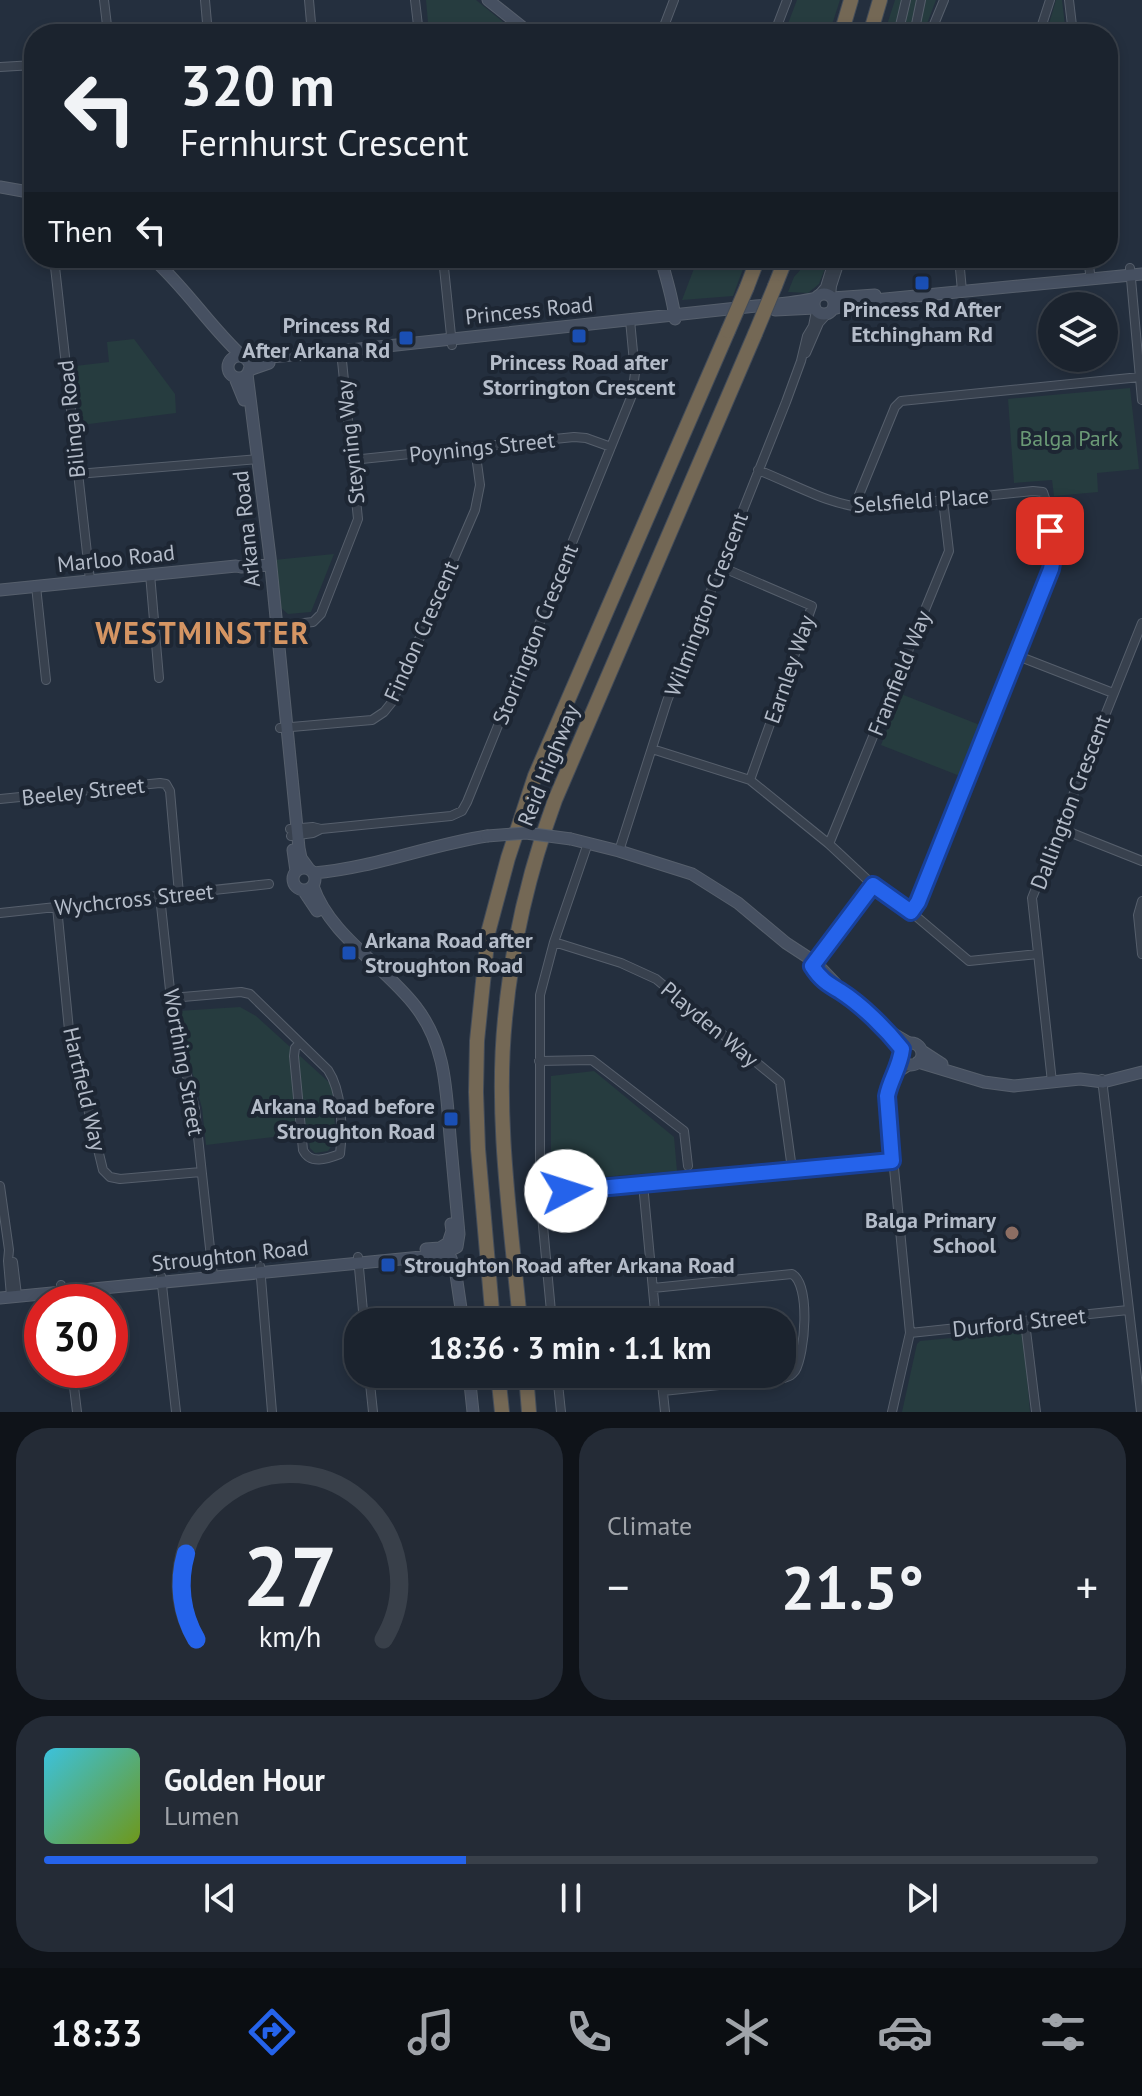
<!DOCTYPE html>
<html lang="en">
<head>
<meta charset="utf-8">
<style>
  :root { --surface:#1b232e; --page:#242b36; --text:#f1f3f6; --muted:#a0a4aa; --line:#39404a; --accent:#2563eb }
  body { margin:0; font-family:"PT Sans",sans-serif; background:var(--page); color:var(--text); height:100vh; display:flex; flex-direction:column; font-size:30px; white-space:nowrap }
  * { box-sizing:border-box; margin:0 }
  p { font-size:26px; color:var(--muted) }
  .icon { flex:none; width:44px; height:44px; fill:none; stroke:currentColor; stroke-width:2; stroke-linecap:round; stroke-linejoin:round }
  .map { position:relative; height:1412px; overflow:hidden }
  .side { display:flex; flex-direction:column; gap:16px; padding:16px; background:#0f1319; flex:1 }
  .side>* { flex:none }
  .hud { position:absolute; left:24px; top:24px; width:1094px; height:244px; border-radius:32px; box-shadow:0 4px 12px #0003,0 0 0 2px var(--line); background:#1b232e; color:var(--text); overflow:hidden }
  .fabs { position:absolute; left:1038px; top:292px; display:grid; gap:16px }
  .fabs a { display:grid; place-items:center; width:80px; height:80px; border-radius:50%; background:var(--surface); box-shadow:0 4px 12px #0003,0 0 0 2px var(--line); font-size:40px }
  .speed { position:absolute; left:24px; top:1284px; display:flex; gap:16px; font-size:40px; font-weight:700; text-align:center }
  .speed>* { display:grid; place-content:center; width:104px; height:104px; border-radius:50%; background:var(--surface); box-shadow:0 4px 12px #0003,0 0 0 2px var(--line); line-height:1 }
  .speed .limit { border:12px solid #d22; background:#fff; color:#111 }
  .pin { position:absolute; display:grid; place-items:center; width:68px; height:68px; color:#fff; margin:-34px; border-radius:16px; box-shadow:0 4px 12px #0006 }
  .me { position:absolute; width:88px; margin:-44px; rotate:85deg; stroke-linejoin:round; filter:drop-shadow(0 0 6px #0008) }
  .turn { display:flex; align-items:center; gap:28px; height:168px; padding:0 24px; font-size:36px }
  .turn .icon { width:104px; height:104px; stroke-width:2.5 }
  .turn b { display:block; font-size:56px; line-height:68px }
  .then { display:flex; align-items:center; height:76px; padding:0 24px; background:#0003; gap:16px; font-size:30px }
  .big { font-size:60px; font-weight:800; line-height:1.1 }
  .side .tile { flex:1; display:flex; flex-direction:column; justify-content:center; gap:12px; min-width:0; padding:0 28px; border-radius:32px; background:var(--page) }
  .side .dial { align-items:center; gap:0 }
  .dial svg { height:208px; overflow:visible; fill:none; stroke:var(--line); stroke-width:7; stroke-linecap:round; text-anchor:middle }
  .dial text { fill:var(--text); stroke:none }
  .song { display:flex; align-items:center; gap:24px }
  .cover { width:96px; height:96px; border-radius:12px; background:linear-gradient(135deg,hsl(190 70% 55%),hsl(80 70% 35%)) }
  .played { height:8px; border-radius:4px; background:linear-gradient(90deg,var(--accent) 40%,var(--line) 40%) }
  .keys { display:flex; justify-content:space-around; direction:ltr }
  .heat { display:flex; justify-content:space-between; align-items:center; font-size:44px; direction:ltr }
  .side .tiles { flex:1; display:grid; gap:16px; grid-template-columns:1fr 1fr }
  .tile:last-child { grid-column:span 2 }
  .trip { position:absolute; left:344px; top:1308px; width:452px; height:80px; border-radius:32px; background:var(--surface); box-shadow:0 4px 12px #0003,0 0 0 2px var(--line); font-weight:800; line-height:80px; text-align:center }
  .tab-bar { display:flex; height:128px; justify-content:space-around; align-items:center; background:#0b0e12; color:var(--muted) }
  .tab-bar .icon { width:56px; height:56px }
  .tab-bar .current { color:var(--accent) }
  .tab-bar b { font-size:36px; color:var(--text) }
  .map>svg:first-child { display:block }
  .green { fill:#263c3f }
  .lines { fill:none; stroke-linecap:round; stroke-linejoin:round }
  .street-casing { stroke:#565f6c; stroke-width:10 }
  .secondary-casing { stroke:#565f6c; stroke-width:13 }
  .highway-casing { stroke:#434c59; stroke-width:16 }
  .street { stroke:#38414e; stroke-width:8 }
  .secondary { stroke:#465061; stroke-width:11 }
  .highway { stroke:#746855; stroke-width:14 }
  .secondary-bridge-casing { stroke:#565f6c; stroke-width:13; stroke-linecap:butt }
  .highway-bridge-casing { stroke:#434c59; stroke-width:16; stroke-linecap:butt }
  .secondary-bridge { stroke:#465061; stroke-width:11 }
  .highway-bridge { stroke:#746855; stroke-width:14 }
  .route-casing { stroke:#184099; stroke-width:20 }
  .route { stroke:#2563eb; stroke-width:14 }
  .transit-dot { fill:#1a4fb4; stroke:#1d2633; stroke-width:3 }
  .education-dot { fill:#8d6e63; stroke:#1d2633; stroke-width:3 }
  .labels { text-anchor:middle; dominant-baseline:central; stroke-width:8; stroke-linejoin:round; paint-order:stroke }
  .poi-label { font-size:22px; font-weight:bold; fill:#b4bcc9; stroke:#1d2633; text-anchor:end }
  .street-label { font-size:22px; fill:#b4bcc9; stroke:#1d2633 }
  .park-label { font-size:22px; fill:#6b9a76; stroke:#1d2633 }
  .district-label { font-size:30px; font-weight:bold; letter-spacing:2px; fill:#d59563; stroke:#1d2633 }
</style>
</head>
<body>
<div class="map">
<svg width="1142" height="1412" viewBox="0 0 1142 1412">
  <rect width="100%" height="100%" fill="#242f3e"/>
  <!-- green -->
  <path class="green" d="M 426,0 L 476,0 L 518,34 L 429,34 Z
    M 797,0 L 840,0 L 829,34 L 784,34 Z
    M 895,0 L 936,0 L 923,34 L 884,34 Z
    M 1056,0 L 1062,0 L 1066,34 L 1046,34 Z
    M 698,258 L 747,258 L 733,296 L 682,300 Z
    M 811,258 L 829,258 L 819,284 L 808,293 L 788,292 L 794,277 Z
    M 134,339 L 175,394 L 176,413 L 81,425 L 75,366 L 109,362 L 107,342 Z
    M 1130,388 L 1139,469 L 1097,473 L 1098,492 L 1054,496 L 1052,480 L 1014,483 L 1008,399 Z
    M 334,554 L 311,612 L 288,614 L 280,607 L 274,560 Z
    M 901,694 L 985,727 L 965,778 L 881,745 Z
    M 240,1007 L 256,1016 L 332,1085 L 336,1140 L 328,1151 L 315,1153 L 310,1148 L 308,1133 L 206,1145 L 202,1108 L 179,1024 L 178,1011 Z
    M 594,1071 L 674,1137 L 677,1171 L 551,1181 L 551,1076 Z
    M 1023,1331 L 1030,1412 L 902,1412 L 917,1344 L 920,1341 Z"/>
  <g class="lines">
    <!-- street casing -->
    <g class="street-casing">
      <path id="street" d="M 104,0 L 108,34
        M 205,0 L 208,34
        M 309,0 L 312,34
        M 415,0 L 419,34
        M 1069,0 L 1073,34
        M 661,34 L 674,0
        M 774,34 L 787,0
        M 898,34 L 906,0
        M 914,34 L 921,0
        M 930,34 L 944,0
        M 1039,34 L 1050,0
        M 0,67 L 34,65
        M 54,258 L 90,580
        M 443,258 L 452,345
        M 959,258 L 962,291
        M 1088,258 L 1090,273
        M 1130,268 L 1142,400
        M 819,294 L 825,287 L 834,258
        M 831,296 L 832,286 L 841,258
        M 806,353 L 819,323 L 827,314
        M 352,460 L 574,437 L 586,438 L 611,447
        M 758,470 C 794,484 830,506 869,508 L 1033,491 L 1043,492 C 1051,513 1054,548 1051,569 L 918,902 L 911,912
        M 77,474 L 259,459
        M 857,507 L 859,495 L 895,407 L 901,401 L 1140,377
        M 719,566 L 812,606 L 750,780
        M 150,574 L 159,678
        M 36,586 L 46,680
        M 269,627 L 313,622 L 321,614 L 358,519 L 341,351
        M 1018,656 L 1113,693
        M 280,728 L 372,720 L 384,712 L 392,702 L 475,510 L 480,485 L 475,448
        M 652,749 L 750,780 L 829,844 L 873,885 L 911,912 L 969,961 L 1038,954
        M 0,799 L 160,783 L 166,784 L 170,791 L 179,894
        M 1059,828 L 1142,861
        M 290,829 L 313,827 L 321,829
        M 291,836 L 313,833 L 321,829 L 451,816 L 462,811 L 467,802 L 632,395 L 635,373 L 630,320
        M 829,844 L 949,551 L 943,500
        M 619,851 L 667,701 L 786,402 L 801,361 L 807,336 L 813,326 L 816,311
        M 160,896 L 173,1018 L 195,1109 L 213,1276
        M 1142,901 L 1138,915 L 1142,954
        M 57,907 L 69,1030 L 103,1170 L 110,1177 L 120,1179 L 201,1172
        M 0,913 L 269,884
        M 554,942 L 621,963 L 656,979 L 780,1082 L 792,1169
        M 813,964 L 873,885
        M 171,998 L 241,992 L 250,994 L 328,1070 C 342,1091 343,1129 340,1154 C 327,1159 310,1165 303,1150 L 294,1056 L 295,1048 L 300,1043
        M 539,1061 L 592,1060 L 684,1131 L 688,1166
        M 897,1074 L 912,1064
        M 1102,1079 L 1141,1412
        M 1052,1082 L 1032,898 L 1142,623
        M 643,1184 L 656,1322
        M 0,1186 L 9,1250 L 8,1261 L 11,1296
        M 540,1194 L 892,1161
        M 358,1257 L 364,1322
        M 13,1262 L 17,1295
        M 260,1266 L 272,1412
        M 161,1276 L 176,1412
        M 61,1285 L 63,1302
        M 653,1288 L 792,1274 C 811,1285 805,1354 795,1371 C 791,1376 790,1376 784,1378 L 663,1391
        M 552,1322 L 540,1194 L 540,995 L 554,942 L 588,843
        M 1025,1322 L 1036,1412
        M 910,1333 L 1128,1310
        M 72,1370 L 77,1412
        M 369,1374 L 373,1412
        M 557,1374 L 561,1412
        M 661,1374 L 665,1412
        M 892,1412 L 910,1333 L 887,1096 L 901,1057"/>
    </g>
    <!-- secondary casing -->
    <g class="secondary-casing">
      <path id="secondary" d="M 488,0 L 531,34
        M 0,187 L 34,193
        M 152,258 C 186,288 210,327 243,357
        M 661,258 C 666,279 673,298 675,319
        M814 304a10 10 0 1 1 20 0a10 10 0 1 1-20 0Z
        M 832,298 L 875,295
        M 833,309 L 843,306 L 859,306 L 875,300 L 1142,274
        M 775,310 L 815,308
        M228 367a11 11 0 1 1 22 0a11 11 0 1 1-22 0Z
        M 246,359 L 341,351 L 756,306 C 776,304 796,303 816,298
        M 249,370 L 269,363
        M 247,374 L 270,557 L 299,848 L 301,858 L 309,869
        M 235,378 L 244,400
        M 0,590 L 236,566 L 241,567 L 270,565
        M 571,839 L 619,851 L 692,874 L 738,903 L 786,943 L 815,962 L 835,983 L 840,991
        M 293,850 L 296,871
        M293 879a11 11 0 1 1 22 0a11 11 0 1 1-22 0Z
        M 314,873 C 373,868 429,845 487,836
        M 303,890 L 317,911
        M 835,989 L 840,991 L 887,1030 L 909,1043
        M900 1054a11 11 0 1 1 22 0a11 11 0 1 1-22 0Z
        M 922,1051 L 942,1064
        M 918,1062 L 984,1082 L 1014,1086 L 1080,1079 L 1103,1082 L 1142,1072
        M 426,1249 L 440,1248 L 448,1243 L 452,1231 L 451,1224
        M 447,1249 L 455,1268 L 463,1322
        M 0,1298 L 442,1255 L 457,1247 L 459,1234 C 456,1202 453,1169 450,1136 C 446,1090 446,1046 416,1007 C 385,966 330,936 313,886
        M 469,1374 L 473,1412"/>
    </g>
    <!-- highway casing -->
    <g class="highway-casing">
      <path id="highway" d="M 841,34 L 851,0
        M 870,34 L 880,0
        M 775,286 L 786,258
        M 747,287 L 758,258
        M 493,1322 L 478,1149 L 476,1092 L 477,1041 L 488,933 L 508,858 L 535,776 L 728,331
        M 520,1322 C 511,1223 495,1118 505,1019 C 512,944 529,871 555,800 L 755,334
        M 498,1374 L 502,1412
        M 526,1374 L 529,1412"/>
    </g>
    <!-- street -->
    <use href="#street" class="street"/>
    <!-- secondary -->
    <use href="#secondary" class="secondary"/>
    <!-- highway -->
    <use href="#highway" class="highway"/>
    <!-- secondary-bridge casing -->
    <g class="secondary-bridge-casing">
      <path id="secondary-bridge" d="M 487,836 L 526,833 L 571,839"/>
    </g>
    <!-- highway-bridge casing -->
    <g class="highway-bridge-casing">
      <path id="highway-bridge" d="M 728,331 L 747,287
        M 755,334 L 775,286"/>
    </g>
    <!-- secondary-bridge -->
    <use href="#secondary-bridge" class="secondary-bridge"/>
    <!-- highway-bridge -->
    <use href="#highway-bridge" class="highway-bridge"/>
  </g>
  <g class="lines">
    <!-- route casing -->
    <g class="route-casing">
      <path id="route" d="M 566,1191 L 892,1161 L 887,1096 C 890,1080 900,1067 902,1049 C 886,1029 862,1005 840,991 C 828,984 820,979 812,966 L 873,885 L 911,912 L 918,902 L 1051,569 L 1053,558 L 1050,531"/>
    </g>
    <!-- route -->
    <use href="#route" class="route"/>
  </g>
  <!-- markers -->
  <g class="transit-dot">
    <rect x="914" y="275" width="16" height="16" rx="4"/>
    <rect x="571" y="328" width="16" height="16" rx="4"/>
    <rect x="398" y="330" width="16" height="16" rx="4"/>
    <rect x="341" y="945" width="16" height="16" rx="4"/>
    <rect x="443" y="1111" width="16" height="16" rx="4"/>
    <rect x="380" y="1257" width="16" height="16" rx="4"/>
  </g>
  <circle class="education-dot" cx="1012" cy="1233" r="8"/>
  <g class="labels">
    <!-- poi labels -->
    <g class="poi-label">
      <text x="922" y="309" text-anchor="middle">Princess Rd After<tspan x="922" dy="25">Etchingham Rd</tspan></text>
      <text x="390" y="325">Princess Rd<tspan x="390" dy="25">After Arkana Rd</tspan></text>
      <text x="579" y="362" text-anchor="middle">Princess Road after<tspan x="579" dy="25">Storrington Crescent</tspan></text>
      <text x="365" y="940" text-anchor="start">Arkana Road after<tspan x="365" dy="25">Stroughton Road</tspan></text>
      <text x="435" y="1106">Arkana Road before<tspan x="435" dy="25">Stroughton Road</tspan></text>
      <text x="996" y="1220">Balga Primary<tspan x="996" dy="25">School</tspan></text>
      <text x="404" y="1265" text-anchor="start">Stroughton Road after Arkana Road</text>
    </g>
    <!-- street labels -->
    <g class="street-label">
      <text transform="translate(529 310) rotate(-6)">Princess Road</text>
      <text transform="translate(71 419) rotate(-96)">Bilinga Road</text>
      <text transform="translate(350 442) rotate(-96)">Steyning Way</text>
      <text transform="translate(482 447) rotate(-6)">Poynings Street</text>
      <text transform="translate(921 500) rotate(-4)">Selsfield Place</text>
      <text transform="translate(246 529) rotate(-96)">Arkana Road</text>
      <text transform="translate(116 558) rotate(-6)">Marloo Road</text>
      <text transform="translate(706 604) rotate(-69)">Wilmington Crescent</text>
      <text transform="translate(421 631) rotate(-66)">Findon Crescent</text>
      <text transform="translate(535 634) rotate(-68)">Storrington Crescent</text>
      <text transform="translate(789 669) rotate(-71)">Earnley Way</text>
      <text transform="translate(899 673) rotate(-68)">Framfield Way</text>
      <text transform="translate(548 765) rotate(-68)">Reid Highway</text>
      <text transform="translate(83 791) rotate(-6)">Beeley Street</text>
      <text transform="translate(1070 802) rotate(-69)">Dallington Crescent</text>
      <text transform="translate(134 899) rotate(-6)">Wychcross Street</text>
      <text transform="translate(710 1024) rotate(40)">Playden Way</text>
      <text transform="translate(184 1062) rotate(80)">Worthing Street</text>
      <text transform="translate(85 1089) rotate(77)">Hartfield Way</text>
      <text transform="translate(230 1255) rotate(-6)">Stroughton Road</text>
      <text transform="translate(1019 1322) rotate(-6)">Durford Street</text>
    </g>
    <!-- park labels -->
    <g class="park-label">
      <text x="1069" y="438">Balga Park</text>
    </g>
    <!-- district labels -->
    <g class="district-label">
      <text x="203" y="632">WESTMINSTER</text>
    </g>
  </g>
</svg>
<div class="fabs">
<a><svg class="icon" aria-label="layers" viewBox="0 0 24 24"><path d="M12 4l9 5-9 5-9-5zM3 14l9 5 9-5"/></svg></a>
</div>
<div class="speed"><div class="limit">30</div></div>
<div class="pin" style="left:1050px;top:531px;background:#d93025"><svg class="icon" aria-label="arrive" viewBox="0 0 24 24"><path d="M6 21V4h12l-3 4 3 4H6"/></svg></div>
<svg class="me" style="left:566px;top:1191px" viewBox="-20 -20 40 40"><circle r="19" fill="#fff"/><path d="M0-13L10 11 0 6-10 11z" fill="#2563eb"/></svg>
<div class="trip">18:36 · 3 min · 1.1 km</div>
<div class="hud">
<div class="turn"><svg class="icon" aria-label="left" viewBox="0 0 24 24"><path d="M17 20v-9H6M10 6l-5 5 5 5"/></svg><div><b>320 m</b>Fernhurst Crescent</div></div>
<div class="then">Then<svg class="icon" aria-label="left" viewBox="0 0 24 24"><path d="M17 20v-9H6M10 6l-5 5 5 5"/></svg></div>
</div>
</div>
<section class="side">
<div class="tiles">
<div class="tile dial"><svg viewBox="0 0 100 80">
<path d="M14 69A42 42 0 1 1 86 69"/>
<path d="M14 69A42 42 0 0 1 10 36" stroke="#2563eb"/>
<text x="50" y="56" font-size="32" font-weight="700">27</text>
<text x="50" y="72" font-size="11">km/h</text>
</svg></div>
<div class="tile"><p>Climate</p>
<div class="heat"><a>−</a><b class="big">21.5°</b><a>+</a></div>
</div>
<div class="tile">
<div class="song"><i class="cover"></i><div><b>Golden Hour</b><p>Lumen</p></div></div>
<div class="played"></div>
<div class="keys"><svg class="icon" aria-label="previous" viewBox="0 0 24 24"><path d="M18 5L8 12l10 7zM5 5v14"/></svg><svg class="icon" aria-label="pause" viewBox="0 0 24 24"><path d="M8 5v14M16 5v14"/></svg><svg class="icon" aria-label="next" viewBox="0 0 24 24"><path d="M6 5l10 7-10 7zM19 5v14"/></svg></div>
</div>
</div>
</section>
<nav class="tab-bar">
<b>18:33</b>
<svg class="icon current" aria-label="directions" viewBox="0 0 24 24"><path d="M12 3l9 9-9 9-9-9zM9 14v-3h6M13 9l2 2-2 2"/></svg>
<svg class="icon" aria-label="music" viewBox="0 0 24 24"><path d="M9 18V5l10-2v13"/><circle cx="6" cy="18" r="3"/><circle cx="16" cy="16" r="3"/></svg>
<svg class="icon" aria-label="phone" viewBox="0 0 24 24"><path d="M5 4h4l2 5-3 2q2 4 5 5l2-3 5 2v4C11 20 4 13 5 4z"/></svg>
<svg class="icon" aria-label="climate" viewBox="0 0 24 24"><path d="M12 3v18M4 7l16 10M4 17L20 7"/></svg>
<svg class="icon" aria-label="car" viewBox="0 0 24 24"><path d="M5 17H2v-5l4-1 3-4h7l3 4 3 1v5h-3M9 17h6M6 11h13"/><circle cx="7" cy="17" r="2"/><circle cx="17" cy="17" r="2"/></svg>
<svg class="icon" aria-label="filters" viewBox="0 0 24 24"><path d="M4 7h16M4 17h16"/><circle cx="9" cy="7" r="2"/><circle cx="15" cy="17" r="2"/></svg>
</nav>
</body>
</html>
